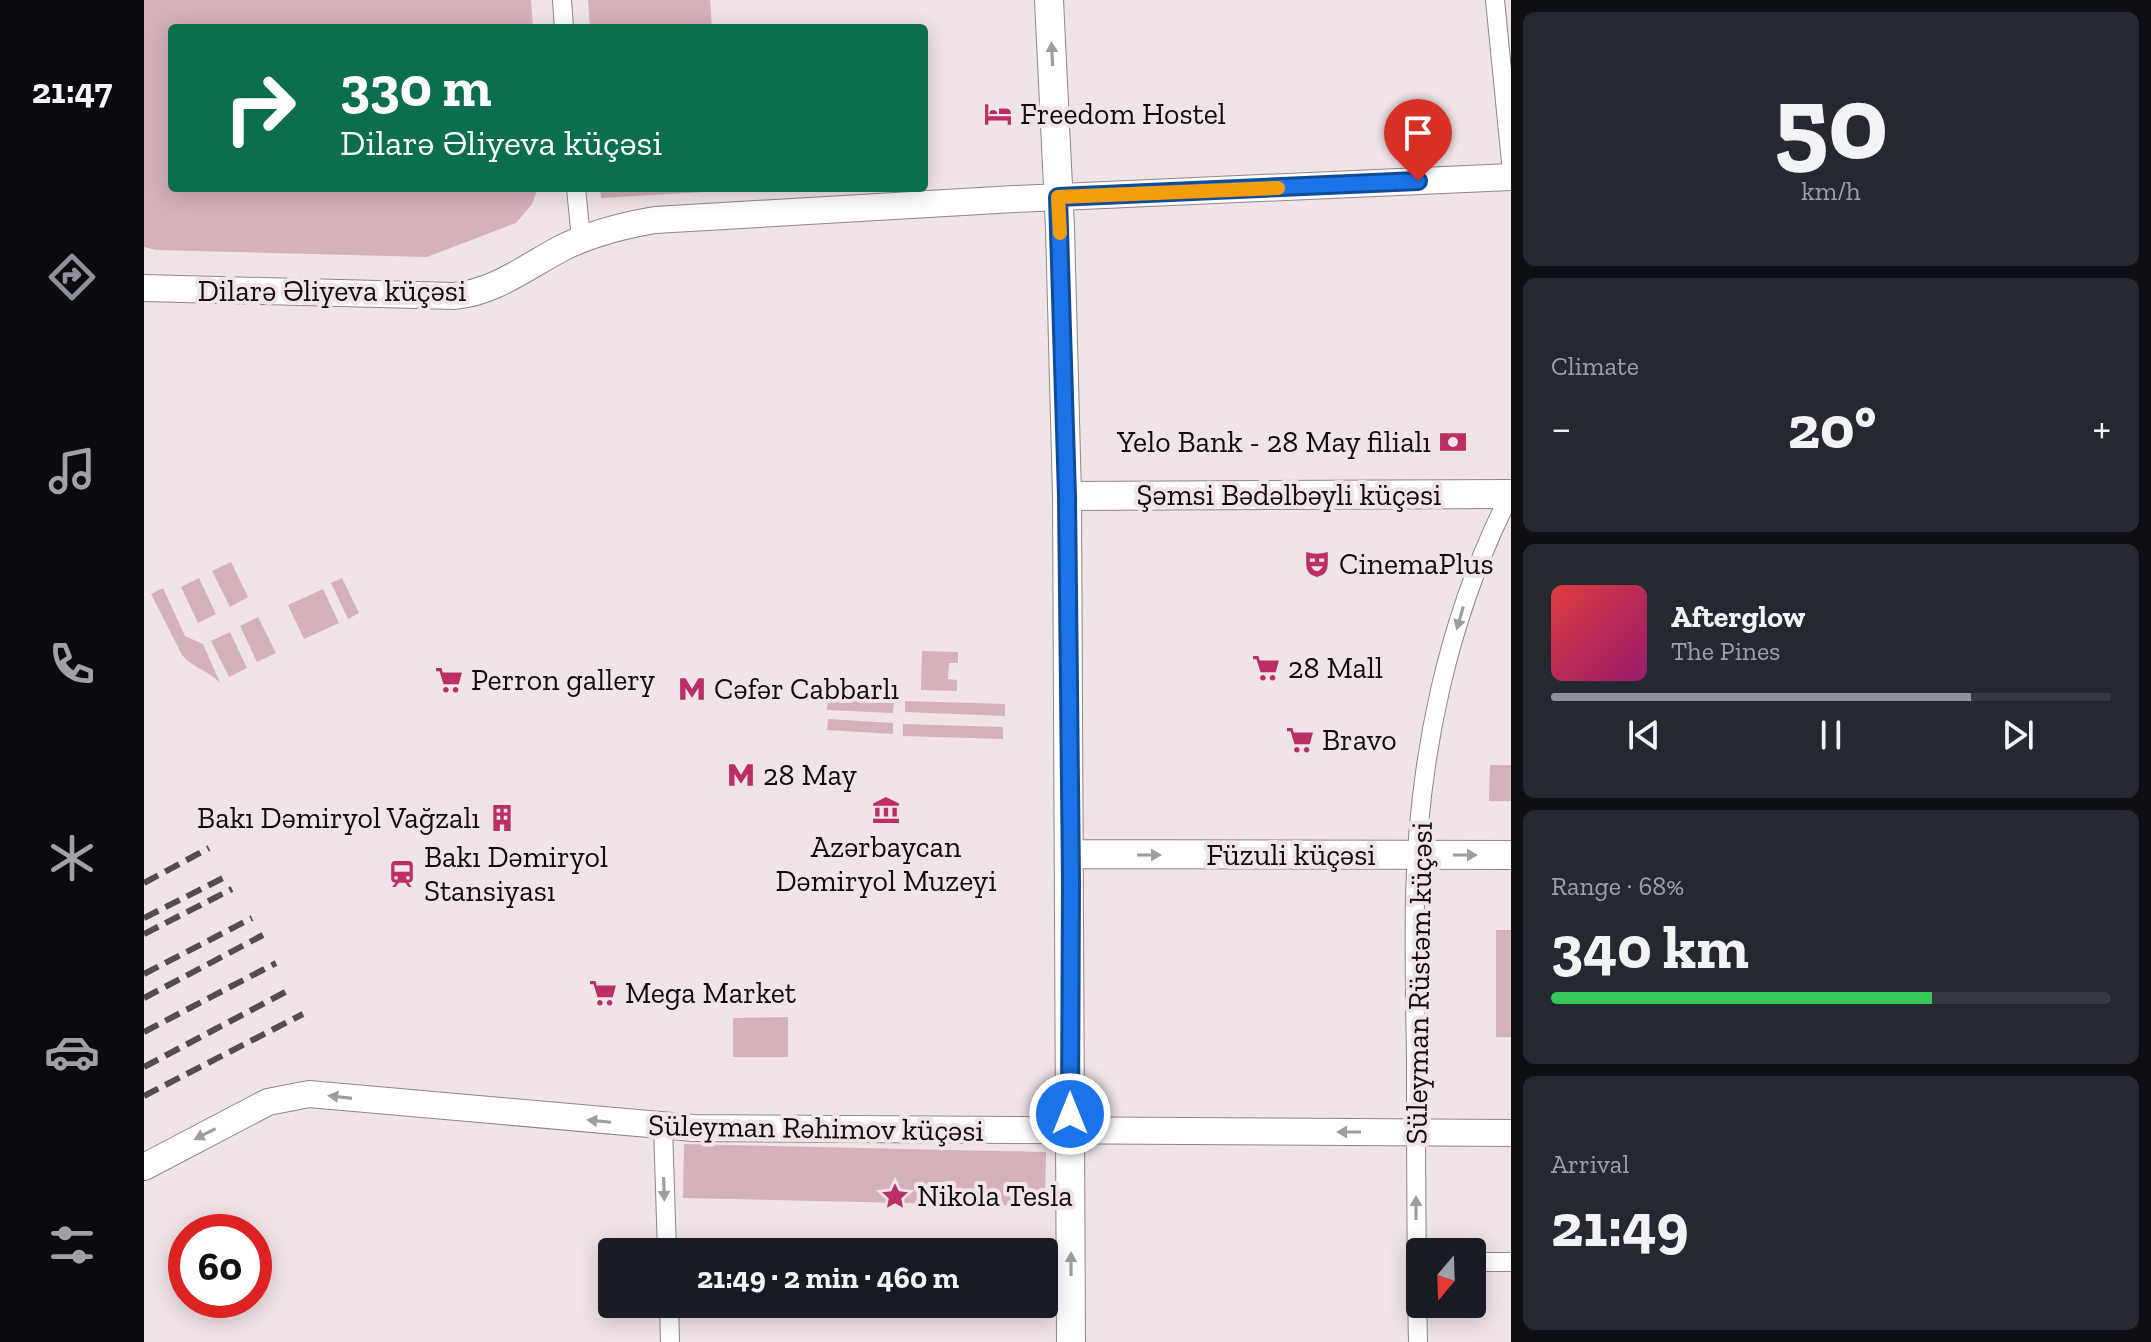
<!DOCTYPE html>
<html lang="en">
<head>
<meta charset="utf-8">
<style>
  :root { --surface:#171b24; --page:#242831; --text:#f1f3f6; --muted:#9ea1a6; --line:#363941; --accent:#8c9099 }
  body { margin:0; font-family:"Zilla Slab",serif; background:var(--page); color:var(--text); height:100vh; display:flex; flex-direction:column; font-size:30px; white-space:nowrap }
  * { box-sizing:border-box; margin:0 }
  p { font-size:26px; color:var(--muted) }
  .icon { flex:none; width:44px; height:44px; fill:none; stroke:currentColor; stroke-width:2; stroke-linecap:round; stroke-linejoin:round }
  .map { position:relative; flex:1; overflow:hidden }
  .sheet { display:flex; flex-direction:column; gap:12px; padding:12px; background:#0d0f14; width:640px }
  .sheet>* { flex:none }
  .hud { position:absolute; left:24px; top:24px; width:760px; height:168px; border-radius:8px; box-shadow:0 4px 20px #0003; background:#0b6e4f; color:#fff; overflow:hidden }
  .needle { width:52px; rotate:199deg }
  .tools { position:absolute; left:1262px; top:1238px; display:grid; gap:16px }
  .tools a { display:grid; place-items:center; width:80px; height:80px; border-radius:8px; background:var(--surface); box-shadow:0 4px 20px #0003; font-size:40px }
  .speed { position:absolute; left:24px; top:1214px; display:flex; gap:16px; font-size:40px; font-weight:700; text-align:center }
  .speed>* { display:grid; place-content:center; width:104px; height:104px; border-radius:50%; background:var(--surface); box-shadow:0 4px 20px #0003; line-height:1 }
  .speed .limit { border:12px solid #d22; background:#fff; color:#111 }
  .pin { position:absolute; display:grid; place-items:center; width:68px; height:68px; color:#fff; margin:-82px -34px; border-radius:50% 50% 50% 0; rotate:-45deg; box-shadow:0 0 8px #0007 }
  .pin .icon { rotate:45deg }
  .me { position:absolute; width:88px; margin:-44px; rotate:0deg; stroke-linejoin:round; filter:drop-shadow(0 0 6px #0008) }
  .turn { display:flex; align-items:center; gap:28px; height:168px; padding:0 40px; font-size:36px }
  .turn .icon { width:104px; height:104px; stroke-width:2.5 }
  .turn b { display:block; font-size:56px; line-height:68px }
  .big { font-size:60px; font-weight:700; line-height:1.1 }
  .sheet .widget { flex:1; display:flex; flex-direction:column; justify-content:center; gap:12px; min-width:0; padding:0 28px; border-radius:12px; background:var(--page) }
  .sheet .dial { align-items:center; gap:0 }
  .dial b { font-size:104px; line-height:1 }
  .song { display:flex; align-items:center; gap:24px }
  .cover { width:96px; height:96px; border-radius:12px; background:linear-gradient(135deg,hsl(0 70% 55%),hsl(320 70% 35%)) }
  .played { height:8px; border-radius:4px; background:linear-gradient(90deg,var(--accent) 75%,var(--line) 75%) }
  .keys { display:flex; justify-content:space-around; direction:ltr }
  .heat { display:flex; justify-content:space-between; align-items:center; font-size:44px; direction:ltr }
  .charge { height:12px; border-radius:6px; background:linear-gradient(90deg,#34c759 68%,var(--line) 0) }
  .trip { position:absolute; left:454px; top:1238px; width:460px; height:80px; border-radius:8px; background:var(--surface); box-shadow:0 4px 20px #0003; font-weight:700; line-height:80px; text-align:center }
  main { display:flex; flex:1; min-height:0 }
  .tabs { display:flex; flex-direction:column; width:144px; justify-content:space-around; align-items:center; background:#090b0e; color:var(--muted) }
  .tabs .icon { width:56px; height:56px }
  .tabs .active { color:var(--accent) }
  .tabs b { font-size:36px; color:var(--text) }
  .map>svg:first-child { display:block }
  .green { fill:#d5b2ba }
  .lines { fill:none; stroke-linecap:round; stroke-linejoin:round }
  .minor-casing { stroke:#918588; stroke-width:20 }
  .secondary-casing { stroke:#918588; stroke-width:28 }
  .primary-casing { stroke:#918588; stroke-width:30 }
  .minor { stroke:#fff; stroke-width:18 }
  .secondary { stroke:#fff; stroke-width:26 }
  .primary { stroke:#fff; stroke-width:28 }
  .rail { stroke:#544d4f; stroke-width:6; stroke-dasharray:16 8; stroke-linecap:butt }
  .oneway { fill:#9f9e9e }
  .route-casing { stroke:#114b97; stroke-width:20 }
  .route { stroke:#1a73e8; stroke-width:14 }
  .slow { stroke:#f59e0b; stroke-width:14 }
  .labels { text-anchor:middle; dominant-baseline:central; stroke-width:8; stroke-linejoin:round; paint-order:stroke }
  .poi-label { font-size:30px; fill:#100c0d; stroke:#f1e4e7; text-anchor:start }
  .street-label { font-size:30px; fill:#100c0d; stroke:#f1e4e7 }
</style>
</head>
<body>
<main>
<nav class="tabs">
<b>21:47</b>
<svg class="icon active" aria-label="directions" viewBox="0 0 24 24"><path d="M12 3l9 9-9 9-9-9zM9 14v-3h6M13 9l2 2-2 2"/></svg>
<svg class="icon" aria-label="music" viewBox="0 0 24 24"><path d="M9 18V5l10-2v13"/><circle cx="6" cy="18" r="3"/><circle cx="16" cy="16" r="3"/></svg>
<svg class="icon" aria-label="phone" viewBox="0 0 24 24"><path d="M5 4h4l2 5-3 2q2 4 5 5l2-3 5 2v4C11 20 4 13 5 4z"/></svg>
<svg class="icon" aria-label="climate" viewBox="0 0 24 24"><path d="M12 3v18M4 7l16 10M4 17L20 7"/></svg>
<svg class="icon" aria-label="car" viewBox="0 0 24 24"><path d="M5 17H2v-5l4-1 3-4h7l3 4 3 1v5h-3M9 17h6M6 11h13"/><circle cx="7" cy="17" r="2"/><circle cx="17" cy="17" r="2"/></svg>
<svg class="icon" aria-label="filters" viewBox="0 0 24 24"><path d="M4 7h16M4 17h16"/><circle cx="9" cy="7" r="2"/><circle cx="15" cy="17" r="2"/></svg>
</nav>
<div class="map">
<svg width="1367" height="1342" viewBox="0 0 1367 1342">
  <rect width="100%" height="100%" fill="#f1e4e7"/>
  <!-- green -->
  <path class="green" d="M 0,0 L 387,0 L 389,28 L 28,28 L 28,188 L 394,188 L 388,204 L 372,223 L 283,257 L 12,250 L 0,247 Z
    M 444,0 L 566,0 L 568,28 L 446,28 Z
    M 456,188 L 578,188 L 578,191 L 457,198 Z
    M 87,562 L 104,597 L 86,607 L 68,571 Z
    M 55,578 L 72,614 L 54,623 L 37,587 Z
    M 198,578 L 215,613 L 204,619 L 187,583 Z
    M 19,588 L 41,636 L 59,644 L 76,683 C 65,671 49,668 38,655 L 7,594 Z
    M 179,589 L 195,623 L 160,639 L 144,605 Z
    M 114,617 L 132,653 L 113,662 L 96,626 Z
    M 86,632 L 103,668 L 85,677 L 67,641 Z
    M 778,651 L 814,652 L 814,663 L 805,663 L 804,679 L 813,680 L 813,691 L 777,690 Z
    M 684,698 L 750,702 L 749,713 L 683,710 Z
    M 761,701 L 861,704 L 861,716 L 761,712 Z
    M 684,719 L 749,723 L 749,734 L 683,730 Z
    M 759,724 L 859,727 L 859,739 L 759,736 Z
    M 1346,765 L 1367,765 L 1367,801 L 1345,801 Z
    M 1352,930 L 1367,930 L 1367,1037 L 1352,1037 Z
    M 644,1017 L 644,1057 L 589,1057 L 589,1018 Z
    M 540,1144 L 902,1152 L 901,1206 L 539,1198 Z"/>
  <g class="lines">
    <!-- minor casing -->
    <g class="minor-casing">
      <path id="minor" d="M 418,0 L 420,28
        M 1351,0 L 1367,162
        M 432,188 L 437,239
        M 519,1126 L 523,1252
        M 1328,1262 L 1367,1262
        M 525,1304 L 526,1342
        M 1274,1342 C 1272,1247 1272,1151 1272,1056 C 1271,1004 1270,951 1271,898 C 1274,759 1303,617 1367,493"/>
    </g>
    <!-- secondary casing -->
    <g class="secondary-casing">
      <path id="secondary" d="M 0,288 L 310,296 C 353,292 384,265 422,246 C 450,233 481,225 511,220 L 870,199 L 1367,177
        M 0,1167 L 124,1102 L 165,1094 L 550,1128 L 1367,1133"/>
    </g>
    <!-- primary casing -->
    <g class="primary-casing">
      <path id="primary" d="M 905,0 L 916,228 L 923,496 L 927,1342
        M 923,496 L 1367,494
        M 927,854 L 1367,855"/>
    </g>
    <!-- minor -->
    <use href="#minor" class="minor"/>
    <!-- secondary -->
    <use href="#secondary" class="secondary"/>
    <!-- primary -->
    <use href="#primary" class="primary"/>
    <!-- rail -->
    <path class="rail" d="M 0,883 L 65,848
      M 0,918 L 81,877
      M 0,934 L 88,889
      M 0,974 L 108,918
      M 0,998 L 119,935
      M 0,1032 L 132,963
      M 0,1067 L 147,989
      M 0,1096 L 159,1014"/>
  </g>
  <!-- one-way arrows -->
  <defs><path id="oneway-solid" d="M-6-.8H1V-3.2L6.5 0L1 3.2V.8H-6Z" transform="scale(2)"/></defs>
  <g class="oneway">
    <use href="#oneway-solid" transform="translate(908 54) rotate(-93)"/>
    <use href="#oneway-solid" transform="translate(1316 618) rotate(106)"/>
    <use href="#oneway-solid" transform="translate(1005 855)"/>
    <use href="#oneway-solid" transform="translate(1321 855)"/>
    <use href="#oneway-solid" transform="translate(196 1097) rotate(-173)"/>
    <use href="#oneway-solid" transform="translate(455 1121) rotate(-174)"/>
    <use href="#oneway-solid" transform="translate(1205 1132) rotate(-180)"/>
    <use href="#oneway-solid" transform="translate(61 1134) rotate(153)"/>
    <use href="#oneway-solid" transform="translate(520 1189) rotate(88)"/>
    <use href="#oneway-solid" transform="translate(1272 1208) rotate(-90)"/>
    <use href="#oneway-solid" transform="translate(927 1264) rotate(-90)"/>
  </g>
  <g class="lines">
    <!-- route casing -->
    <g class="route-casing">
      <path id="route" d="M 926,1114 L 927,881 L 923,496 L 914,197 L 1274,181"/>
    </g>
    <!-- route -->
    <use href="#route" class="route"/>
    <!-- slow -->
    <path class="slow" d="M 916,233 L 914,197 L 1134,188"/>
  </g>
  <!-- icons -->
  <defs>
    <g id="hotel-bare" transform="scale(2.16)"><path d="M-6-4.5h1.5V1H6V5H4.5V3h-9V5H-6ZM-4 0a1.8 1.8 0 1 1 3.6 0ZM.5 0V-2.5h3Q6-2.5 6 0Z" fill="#bb2f66" stroke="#f1e4e7" stroke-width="2.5" paint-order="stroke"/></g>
    <g id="bank-bare" transform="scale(2.16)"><path d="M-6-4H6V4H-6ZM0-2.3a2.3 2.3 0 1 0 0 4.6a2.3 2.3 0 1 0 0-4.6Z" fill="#bb2f66" stroke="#f1e4e7" stroke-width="2.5" paint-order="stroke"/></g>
    <g id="theatre-bare" transform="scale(2.16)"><path d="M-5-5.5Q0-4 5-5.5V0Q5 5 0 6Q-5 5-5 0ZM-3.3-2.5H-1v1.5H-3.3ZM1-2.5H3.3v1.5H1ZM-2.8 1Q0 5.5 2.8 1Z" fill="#bb2f66" stroke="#f1e4e7" stroke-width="2.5" paint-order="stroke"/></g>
    <g id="supermarket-bare" transform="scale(2.16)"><path d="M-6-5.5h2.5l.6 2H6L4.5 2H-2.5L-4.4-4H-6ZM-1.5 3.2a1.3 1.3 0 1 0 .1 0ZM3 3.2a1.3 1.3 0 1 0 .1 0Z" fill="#bb2f66" stroke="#f1e4e7" stroke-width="2.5" paint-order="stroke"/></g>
    <g id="metro-bare" transform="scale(2.16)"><path d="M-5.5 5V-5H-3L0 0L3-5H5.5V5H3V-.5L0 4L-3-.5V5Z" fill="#bb2f66" stroke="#f1e4e7" stroke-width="2.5" paint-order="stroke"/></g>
    <g id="museum-bare" transform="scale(2.16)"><path d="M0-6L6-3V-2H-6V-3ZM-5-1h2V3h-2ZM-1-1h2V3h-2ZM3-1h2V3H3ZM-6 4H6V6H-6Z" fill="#bb2f66" stroke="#f1e4e7" stroke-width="2.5" paint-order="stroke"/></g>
    <g id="building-bare" transform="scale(2.16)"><path d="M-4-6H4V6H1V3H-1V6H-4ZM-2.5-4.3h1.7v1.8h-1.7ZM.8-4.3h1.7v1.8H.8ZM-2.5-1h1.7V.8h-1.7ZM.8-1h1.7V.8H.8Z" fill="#bb2f66" stroke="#f1e4e7" stroke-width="2.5" paint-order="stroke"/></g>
    <g id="station-bare" transform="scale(2.16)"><path d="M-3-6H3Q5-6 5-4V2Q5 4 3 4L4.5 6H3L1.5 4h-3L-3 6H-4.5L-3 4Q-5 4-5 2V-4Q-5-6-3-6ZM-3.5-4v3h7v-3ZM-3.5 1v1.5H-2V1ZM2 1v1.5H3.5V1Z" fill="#bb2f66" stroke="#f1e4e7" stroke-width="2.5" paint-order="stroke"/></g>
    <g id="sight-bare" transform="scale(2.16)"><path d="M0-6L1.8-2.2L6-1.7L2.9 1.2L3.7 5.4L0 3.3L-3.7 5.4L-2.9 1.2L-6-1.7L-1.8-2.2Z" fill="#bb2f66" stroke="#f1e4e7" stroke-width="2.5" paint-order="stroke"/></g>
  </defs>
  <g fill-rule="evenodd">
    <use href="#hotel-bare" x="854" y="114"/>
    <use href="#bank-bare" x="1309" y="442"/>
    <use href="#theatre-bare" x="1173" y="564"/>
    <use href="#supermarket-bare" x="1122" y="668"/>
    <use href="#supermarket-bare" x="305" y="680"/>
    <use href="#metro-bare" x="548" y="689"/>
    <use href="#supermarket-bare" x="1156" y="740"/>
    <use href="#metro-bare" x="597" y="775"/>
    <use href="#museum-bare" x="742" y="810"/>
    <use href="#building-bare" x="358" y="818"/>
    <use href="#station-bare" x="258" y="874"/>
    <use href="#supermarket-bare" x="459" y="993"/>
    <use href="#sight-bare" x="751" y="1196"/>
  </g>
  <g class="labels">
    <!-- poi labels -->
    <g class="poi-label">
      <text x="876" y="114">Freedom Hostel</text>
      <text x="1287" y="442" text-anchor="end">Yelo Bank - 28 May filialı</text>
      <text x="1195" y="564">CinemaPlus</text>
      <text x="1144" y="668">28 Mall</text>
      <text x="327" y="680">Perron gallery</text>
      <text x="570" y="689">Cəfər Cabbarlı</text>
      <text x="1178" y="740">Bravo</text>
      <text x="619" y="775">28 May</text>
      <text x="336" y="818" text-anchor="end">Bakı Dəmiryol Vağzalı</text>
      <text x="742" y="847" text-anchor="middle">Azərbaycan<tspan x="742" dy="34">Dəmiryol Muzeyi</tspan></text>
      <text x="280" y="857">Bakı Dəmiryol<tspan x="280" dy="34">Stansiyası</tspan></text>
      <text x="481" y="993">Mega Market</text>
      <text x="773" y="1196">Nikola Tesla</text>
    </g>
    <!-- street labels -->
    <g class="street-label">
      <text x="188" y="291">Dilarə Əliyeva küçəsi</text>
      <text x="1145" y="495">Şəmsi Bədəlbəyli küçəsi</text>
      <text x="1147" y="855">Füzuli küçəsi</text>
      <text transform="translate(1275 983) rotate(-89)">Süleyman Rüstəm küçəsi</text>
      <text transform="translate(672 1128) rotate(1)">Süleyman Rəhimov küçəsi</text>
    </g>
  </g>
</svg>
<div class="tools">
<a><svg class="needle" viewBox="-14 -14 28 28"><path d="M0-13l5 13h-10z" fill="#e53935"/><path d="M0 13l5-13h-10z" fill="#9ea1a6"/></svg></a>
</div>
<div class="speed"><div class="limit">60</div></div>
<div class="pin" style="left:1274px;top:181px;background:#d93025"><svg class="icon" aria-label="arrive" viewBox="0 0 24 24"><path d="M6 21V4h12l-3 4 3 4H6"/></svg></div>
<svg class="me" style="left:926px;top:1114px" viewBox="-20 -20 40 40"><circle r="17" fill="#1a73e8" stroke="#fff" stroke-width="3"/><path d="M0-11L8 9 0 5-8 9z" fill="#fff"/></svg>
<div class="trip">21:49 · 2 min · 460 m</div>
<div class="hud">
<div class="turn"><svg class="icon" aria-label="right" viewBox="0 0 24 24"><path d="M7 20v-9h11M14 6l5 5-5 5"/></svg><div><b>330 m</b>Dilarə Əliyeva küçəsi</div></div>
</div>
</div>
<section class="sheet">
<div class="widget dial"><b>50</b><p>km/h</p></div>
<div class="widget"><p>Climate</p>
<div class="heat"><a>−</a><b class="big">20°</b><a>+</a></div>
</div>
<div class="widget">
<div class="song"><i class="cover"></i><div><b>Afterglow</b><p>The Pines</p></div></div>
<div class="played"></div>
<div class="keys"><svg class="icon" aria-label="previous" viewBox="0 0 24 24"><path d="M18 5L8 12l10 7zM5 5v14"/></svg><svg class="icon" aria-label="pause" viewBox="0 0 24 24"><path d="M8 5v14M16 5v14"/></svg><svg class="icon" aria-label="next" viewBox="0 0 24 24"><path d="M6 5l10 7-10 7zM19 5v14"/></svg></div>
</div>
<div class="widget"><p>Range · 68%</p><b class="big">340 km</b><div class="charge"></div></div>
<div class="widget"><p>Arrival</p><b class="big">21:49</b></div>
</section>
</main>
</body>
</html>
